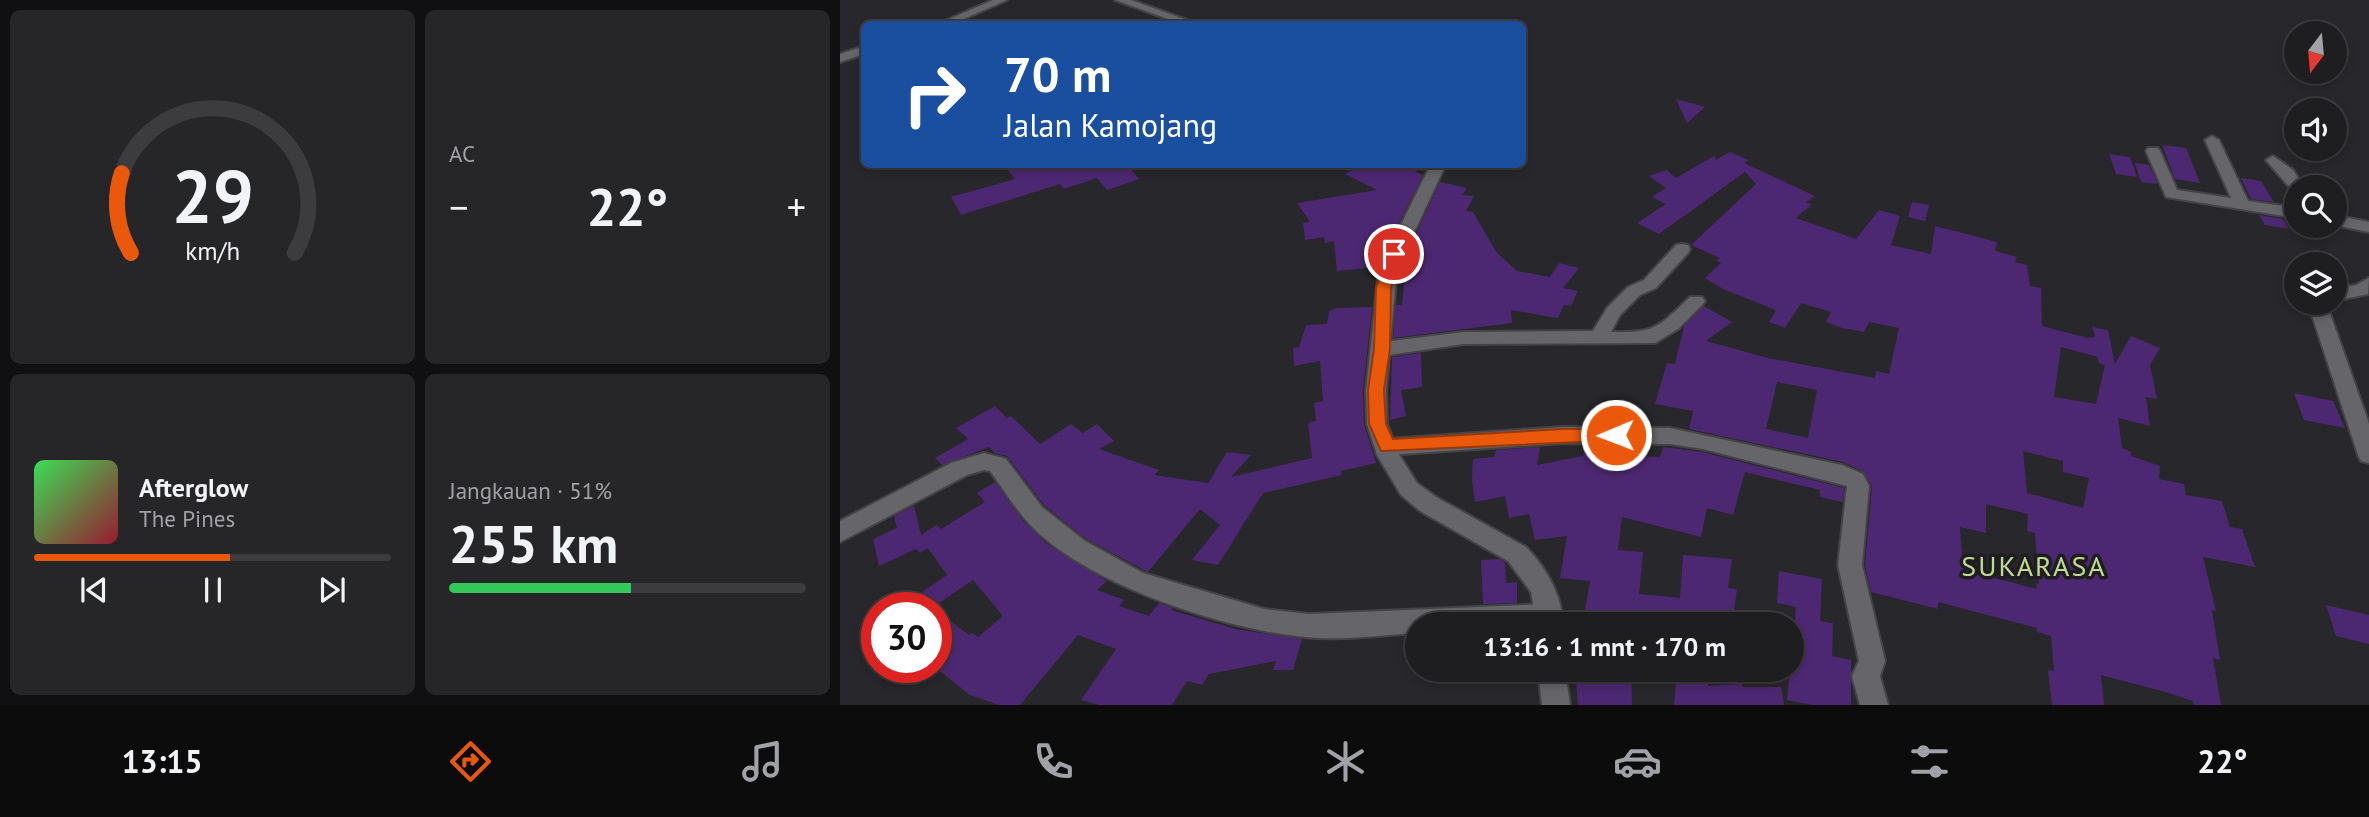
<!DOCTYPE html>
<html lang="id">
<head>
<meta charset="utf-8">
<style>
  :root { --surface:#1e1d20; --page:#262629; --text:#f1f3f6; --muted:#a1a2a5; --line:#3c3b3e; --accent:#ea580c }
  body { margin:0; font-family:"PT Sans",sans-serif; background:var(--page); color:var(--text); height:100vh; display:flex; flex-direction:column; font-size:26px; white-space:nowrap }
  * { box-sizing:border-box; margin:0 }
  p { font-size:23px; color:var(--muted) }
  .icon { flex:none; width:38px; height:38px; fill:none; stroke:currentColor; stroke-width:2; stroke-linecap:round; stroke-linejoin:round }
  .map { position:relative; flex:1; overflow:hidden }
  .drawer { display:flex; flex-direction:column; gap:10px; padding:10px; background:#101012; width:840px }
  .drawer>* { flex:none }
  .banner { position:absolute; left:21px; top:21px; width:665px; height:147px; border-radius:10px; box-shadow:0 4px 10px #0003,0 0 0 2px var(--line); background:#1a4fa0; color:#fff; overflow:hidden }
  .needle { width:46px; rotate:196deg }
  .tools { position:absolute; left:1444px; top:21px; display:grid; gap:14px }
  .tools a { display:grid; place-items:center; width:63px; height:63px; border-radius:50%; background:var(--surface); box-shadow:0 4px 10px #0003,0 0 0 2px var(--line); font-size:35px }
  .speed { position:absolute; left:21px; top:592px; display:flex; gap:14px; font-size:35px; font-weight:700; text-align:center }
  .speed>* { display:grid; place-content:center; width:91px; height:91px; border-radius:50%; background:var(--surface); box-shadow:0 4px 10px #0003,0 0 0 2px var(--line); line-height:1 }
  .speed .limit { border:10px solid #d22; background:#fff; color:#111 }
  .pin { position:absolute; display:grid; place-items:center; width:60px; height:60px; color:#fff; margin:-30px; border:4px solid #fff; border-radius:50%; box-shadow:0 2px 7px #0007 }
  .me { position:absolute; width:77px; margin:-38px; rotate:269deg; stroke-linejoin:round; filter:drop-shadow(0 0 5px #0008) }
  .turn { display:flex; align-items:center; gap:24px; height:147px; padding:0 28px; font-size:32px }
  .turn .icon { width:91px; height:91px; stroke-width:2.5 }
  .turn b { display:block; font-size:49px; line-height:60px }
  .big { font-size:52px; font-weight:600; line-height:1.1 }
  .drawer .card { flex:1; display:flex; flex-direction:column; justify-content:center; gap:10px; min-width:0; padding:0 24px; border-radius:10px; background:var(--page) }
  .drawer .dial { align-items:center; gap:0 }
  .dial svg { height:182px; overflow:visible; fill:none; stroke:var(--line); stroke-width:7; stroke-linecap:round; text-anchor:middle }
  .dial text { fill:var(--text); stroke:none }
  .song { display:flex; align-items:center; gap:21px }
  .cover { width:84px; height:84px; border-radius:10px; background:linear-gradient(135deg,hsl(130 70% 55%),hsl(350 70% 35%)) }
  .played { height:7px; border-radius:4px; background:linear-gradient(90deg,var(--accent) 55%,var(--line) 55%) }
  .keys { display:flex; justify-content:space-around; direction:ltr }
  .heat { display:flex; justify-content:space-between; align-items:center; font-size:38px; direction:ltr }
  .charge { height:10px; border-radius:5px; background:linear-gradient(90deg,#34c759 51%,var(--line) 0) }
  .drawer .tiles { flex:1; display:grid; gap:10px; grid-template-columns:repeat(2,1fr) }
  .trip { position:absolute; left:565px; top:612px; width:399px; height:70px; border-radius:35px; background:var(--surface); box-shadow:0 4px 10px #0003,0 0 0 2px var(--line); font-weight:600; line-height:70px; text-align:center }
  .tab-bar { display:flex; height:112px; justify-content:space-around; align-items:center; background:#0c0c0d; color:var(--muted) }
  .tab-bar .icon { width:49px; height:49px }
  .tab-bar .on { color:var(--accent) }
  .tab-bar b { font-size:32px; color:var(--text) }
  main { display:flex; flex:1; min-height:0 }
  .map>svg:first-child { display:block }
  .building { fill:#4d2872; fill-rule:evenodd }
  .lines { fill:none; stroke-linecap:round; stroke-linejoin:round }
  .minor-casing { stroke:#444346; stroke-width:4 }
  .secondary-casing { stroke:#444346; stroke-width:4 }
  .minor { fill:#666569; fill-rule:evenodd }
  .secondary { fill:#666569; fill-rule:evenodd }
  .route { fill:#ea580c; stroke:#983908; stroke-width:2 }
  .labels { text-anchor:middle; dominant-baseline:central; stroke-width:7; stroke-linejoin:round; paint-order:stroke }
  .near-quarter-label { font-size:28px; letter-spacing:2px; fill:#bedb93; stroke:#1f1d21 }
</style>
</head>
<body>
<main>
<section class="drawer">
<div class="tiles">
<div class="card dial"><svg viewBox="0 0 100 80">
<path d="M14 69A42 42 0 1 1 86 69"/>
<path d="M14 69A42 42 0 0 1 10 34" stroke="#ea580c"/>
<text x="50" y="56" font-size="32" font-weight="700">29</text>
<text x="50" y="72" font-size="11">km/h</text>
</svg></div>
<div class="card"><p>AC</p>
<div class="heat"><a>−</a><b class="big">22°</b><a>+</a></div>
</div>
<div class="card">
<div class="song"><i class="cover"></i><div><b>Afterglow</b><p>The Pines</p></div></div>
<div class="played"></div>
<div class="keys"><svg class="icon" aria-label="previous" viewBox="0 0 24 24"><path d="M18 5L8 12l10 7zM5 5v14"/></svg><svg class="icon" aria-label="pause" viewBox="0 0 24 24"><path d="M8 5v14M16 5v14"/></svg><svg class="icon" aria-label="next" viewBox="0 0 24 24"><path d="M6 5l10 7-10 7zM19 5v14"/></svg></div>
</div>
<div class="card"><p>Jangkauan · 51%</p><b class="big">255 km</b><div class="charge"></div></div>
</div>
</section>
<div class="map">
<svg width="1529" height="705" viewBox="0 0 1529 705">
  <rect width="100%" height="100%" fill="#28272b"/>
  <!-- building -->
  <path class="building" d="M 836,99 L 865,107 L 847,123 Z
    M 1322,145 L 1346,148 L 1360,183 L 1335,179 Z
    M 890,152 L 909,160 L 904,163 L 975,196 L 966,202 L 972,204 L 956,218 L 1016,239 L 1039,210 L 1060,216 L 1051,245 L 1091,254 L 1095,226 L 1157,242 L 1155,251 L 1177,257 L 1175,262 L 1187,265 L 1190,286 L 1201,288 L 1202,326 L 1248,338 L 1255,337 L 1252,327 L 1268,330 L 1275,364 L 1291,336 L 1320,348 L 1310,365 L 1317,399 L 1306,397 L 1310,426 L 1278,418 L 1282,448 L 1291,452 L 1291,456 L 1320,466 L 1319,479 L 1344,484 L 1346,495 L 1382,501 L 1390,527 L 1402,529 L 1415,567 L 1363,557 L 1376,611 L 1372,610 L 1380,660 L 1373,658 L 1381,705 L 1354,705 L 1353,701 L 1329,693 L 1261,675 L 1264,705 L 1212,705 L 1208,670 L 1214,671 L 1211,636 L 1197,632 L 1197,628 L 1098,602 L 1098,609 L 1031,592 L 1025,565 L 1032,486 L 1024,472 L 1003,462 L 849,429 L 853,411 L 815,404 L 827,363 L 835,364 L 844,326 L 864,306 L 892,322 L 866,341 L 928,358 L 1035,378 L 1036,371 L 1049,374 L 1059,328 L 1029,322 L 1024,332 L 1002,328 L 986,322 L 991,312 L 961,303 L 945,328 L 929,322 L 936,310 L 883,289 L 865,278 L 881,263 L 877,261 L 880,258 L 851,245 L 916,184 L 905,172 L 819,234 L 797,223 L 826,204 L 812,197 L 826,188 L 809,176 L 826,170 L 836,178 L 874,156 L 876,160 ZM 1221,347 L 1258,357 L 1259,363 L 1265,365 L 1256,404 L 1214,397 ZM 937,382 L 977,390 L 968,438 L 926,429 ZM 1183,451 L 1223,461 L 1223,472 L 1249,478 L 1243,508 L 1187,493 ZM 1146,504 L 1188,514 L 1187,531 L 1195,533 L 1199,584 L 1196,583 L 1197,589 L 1123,570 L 1120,527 L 1146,533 Z
    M 1269,154 L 1290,157 L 1297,177 L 1276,174 Z
    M 1295,163 L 1309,165 L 1318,184 L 1301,182 Z
    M 181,164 L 287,164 L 299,179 L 267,190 L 257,178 L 224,189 L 220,184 L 121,215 L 111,197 L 175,179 L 167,169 Z
    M 523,164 L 587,164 L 575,172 L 583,175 L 554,233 L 544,234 L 537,267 L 497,271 L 494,241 L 485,243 L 484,237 L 465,240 L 463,223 L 470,222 L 457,203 L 537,190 L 505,174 Z
    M 1401,178 L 1421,181 L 1434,202 L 1411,199 Z
    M 600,182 L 627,188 L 622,195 L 634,196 L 626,211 L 633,212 L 657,253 L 677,271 L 710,277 L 719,263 L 739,268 L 723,288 L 738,291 L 731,306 L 724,305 L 718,318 L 671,310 L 672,323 L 553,338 L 556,305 L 562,305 L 565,275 L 573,274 L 577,232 Z
    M 1072,202 L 1089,205 L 1085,221 L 1068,217 Z
    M 1419,215 L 1443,219 L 1449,229 L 1425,225 Z
    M 532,307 L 523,390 L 524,424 L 536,463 L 501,471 L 502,475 L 423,493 L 378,565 L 352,560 L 380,525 L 360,509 L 308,572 L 246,539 L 204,505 L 167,456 L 155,453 L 149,447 L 102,465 L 95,458 L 128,439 L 116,428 L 155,406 L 167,418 L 171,416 L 200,444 L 231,424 L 243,433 L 257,424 L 274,441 L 259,449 L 319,470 L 314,475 L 368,483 L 387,452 L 411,455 L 391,477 L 472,458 L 468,423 L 476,421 L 474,403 L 483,401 L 480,361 L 454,366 L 453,348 L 459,347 L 466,325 L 487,324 L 489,311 L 497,308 Z
    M 581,353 L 582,387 L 561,390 L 566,416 L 550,420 L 552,357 Z
    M 1454,393 L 1493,401 L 1505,428 L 1464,420 Z
    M 745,446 L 793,446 L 793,456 L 820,457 L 823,447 L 862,452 L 1004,488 L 1003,502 L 980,497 L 980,490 L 905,472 L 893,515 L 867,508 L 861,537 L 782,517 L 778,550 L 803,552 L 799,594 L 840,598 L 843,555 L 892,559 L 888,588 L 897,589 L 892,625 L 834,625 L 834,621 L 745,611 L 750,581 L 720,578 L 727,536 L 695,540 L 689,514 L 669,518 L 665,496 L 635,502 L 632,479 L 633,459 L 654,457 L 656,450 L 700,447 L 697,465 L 743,456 Z
    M 155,482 L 183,521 L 207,544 L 267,581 L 257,590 L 284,600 L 279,606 L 309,616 L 319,603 L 333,608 L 331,610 L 395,629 L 462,639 L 453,670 L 433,670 L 436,661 L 369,674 L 362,685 L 347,681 L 332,705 L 259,705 L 241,700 L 276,649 L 238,635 L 180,705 L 159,705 L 130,695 L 96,668 L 96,631 L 109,620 L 129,635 L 132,633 L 138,637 L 163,616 L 133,580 L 93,607 L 82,592 L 107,575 L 88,548 L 80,553 L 76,549 L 39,566 L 33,539 L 57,528 L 54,516 L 74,506 L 81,535 L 97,525 L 101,529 L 145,502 L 137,493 Z
    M 659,559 L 665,562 L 666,583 L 677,582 L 677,603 L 643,604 L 641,560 Z
    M 939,571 L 982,579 L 980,621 L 993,623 L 992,656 L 1011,660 L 1011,705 L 972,705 L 947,700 L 956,607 L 937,603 Z
    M 1486,605 L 1529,615 L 1529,644 L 1496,636 Z
    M 735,670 L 791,670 L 792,705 L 738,705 Z
    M 837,670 L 868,670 L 868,686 L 902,684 L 902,687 L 941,687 L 944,705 L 834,705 Z"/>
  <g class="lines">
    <!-- minor casing -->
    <g class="minor-casing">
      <path id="minor" d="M 153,0 L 167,0 L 112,24 L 98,24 Z
        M 24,46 L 24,54 L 0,62 L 0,54 Z
        M 1372,136 L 1379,140 L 1408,201 L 1456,208 L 1456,218 L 1326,197 L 1306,151 L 1308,148 L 1318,148 L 1320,151 L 1337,190 L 1391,198 L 1365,140 Z
        M 1433,156 L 1453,170 L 1464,187 L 1452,190 L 1426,160 Z
        M 1494,215 L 1529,222 L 1529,232 L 1494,225 Z
        M 842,244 L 848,245 L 850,249 L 848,253 L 816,288 L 800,295 L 780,315 L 771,332 C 817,333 818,327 850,297 L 862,297 L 865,301 L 862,305 L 838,329 L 815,343 L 624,344 L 542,356 L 532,349 L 542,342 L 624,332 L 753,331 L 767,308 L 788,287 L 804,280 L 836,245 Z
        M 1529,278 L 1528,294 L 1494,301 L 1494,289 L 1516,285 Z
        M 1471,303 L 1491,303 L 1488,308 L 1529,424 L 1529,463 L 1521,461 L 1518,455 L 1469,306 Z
        M 723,427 L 830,428 L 1002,465 L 1023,474 L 1029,486 L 1022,565 L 1045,661 L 1040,676 L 1048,705 L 1020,705 L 1012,676 L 1019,661 L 998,565 L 1007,486 L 863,449 L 830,444 L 723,443 L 547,455 L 539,453 L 536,447 L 539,441 L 547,439 Z
        M 144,453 L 166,459 L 202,507 L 245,541 L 303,573 L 424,609 L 469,614 L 710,604 L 719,608 L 723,616 L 718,625 L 578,625 L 578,633 C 541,635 502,641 465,637 C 385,630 238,582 185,519 C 172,504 162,487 150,471 L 144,470 L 127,475 L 0,542 L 0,521 L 111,463 Z"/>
    </g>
    <!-- secondary casing -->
    <g class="secondary-casing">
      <path id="secondary" d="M 275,0 L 291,0 L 358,24 L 342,24 Z
        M 591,164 L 606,164 L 557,269 L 546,390 L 547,424 L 558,453 L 577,483 L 596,497 L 686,547 C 706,568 722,594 723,625 L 697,625 L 691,592 L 668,561 L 580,511 L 561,495 L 537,455 L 527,424 L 526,390 L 539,269 Z
        M 698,670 L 725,670 L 730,705 L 702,705 Z"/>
    </g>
    <!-- minor -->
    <use href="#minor" class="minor"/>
    <!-- secondary -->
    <use href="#secondary" class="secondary"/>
  </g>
  <!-- route -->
  <path class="route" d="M 554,249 L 561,254 L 551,288 L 550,349 L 544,390 L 546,424 L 553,439 L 723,429 L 776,429 L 782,431 L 785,435 L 782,440 L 541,451 L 529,424 L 528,390 L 534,349 L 536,288 L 547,254 Z"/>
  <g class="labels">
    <!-- near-quarter labels -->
    <g class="near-quarter-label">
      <text x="1194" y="565">SUKARASA</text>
    </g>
  </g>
</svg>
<div class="tools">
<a><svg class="needle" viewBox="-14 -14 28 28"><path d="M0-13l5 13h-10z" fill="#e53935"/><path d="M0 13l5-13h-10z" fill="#a1a2a5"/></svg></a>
<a><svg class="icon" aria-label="sound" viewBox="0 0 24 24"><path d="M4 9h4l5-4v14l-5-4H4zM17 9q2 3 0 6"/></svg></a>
<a><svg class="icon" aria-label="search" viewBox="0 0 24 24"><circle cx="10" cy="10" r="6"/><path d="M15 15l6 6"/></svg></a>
<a><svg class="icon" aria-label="layers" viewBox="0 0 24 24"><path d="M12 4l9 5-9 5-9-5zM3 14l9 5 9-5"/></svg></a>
</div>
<div class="speed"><div class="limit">30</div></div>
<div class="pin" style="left:554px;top:254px;background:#d93025"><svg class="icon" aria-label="arrive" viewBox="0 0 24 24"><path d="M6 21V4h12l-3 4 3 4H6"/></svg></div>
<svg class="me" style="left:776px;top:435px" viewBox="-20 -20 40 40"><circle r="17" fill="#ea580c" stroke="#fff" stroke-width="3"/><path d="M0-11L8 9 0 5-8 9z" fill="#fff"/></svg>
<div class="trip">13:16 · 1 mnt · 170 m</div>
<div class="banner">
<div class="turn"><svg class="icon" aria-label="right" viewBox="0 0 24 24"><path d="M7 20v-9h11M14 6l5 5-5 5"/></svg><div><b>70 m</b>Jalan Kamojang</div></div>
</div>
</div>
</main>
<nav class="tab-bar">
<b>13:15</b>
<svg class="icon on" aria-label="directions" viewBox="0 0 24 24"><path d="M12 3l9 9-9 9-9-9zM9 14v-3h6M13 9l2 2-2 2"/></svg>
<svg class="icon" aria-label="music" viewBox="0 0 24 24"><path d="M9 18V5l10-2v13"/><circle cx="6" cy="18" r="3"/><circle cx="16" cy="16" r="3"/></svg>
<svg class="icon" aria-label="phone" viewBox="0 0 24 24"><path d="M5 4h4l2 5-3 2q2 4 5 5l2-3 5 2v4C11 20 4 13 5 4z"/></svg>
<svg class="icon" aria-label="climate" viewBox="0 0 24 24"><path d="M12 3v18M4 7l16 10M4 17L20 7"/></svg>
<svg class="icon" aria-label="car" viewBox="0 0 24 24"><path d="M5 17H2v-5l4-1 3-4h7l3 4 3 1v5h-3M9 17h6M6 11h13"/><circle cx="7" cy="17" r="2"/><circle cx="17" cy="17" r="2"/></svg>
<svg class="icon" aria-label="filters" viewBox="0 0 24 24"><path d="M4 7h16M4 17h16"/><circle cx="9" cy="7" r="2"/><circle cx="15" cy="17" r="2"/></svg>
<b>22°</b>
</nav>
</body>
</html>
